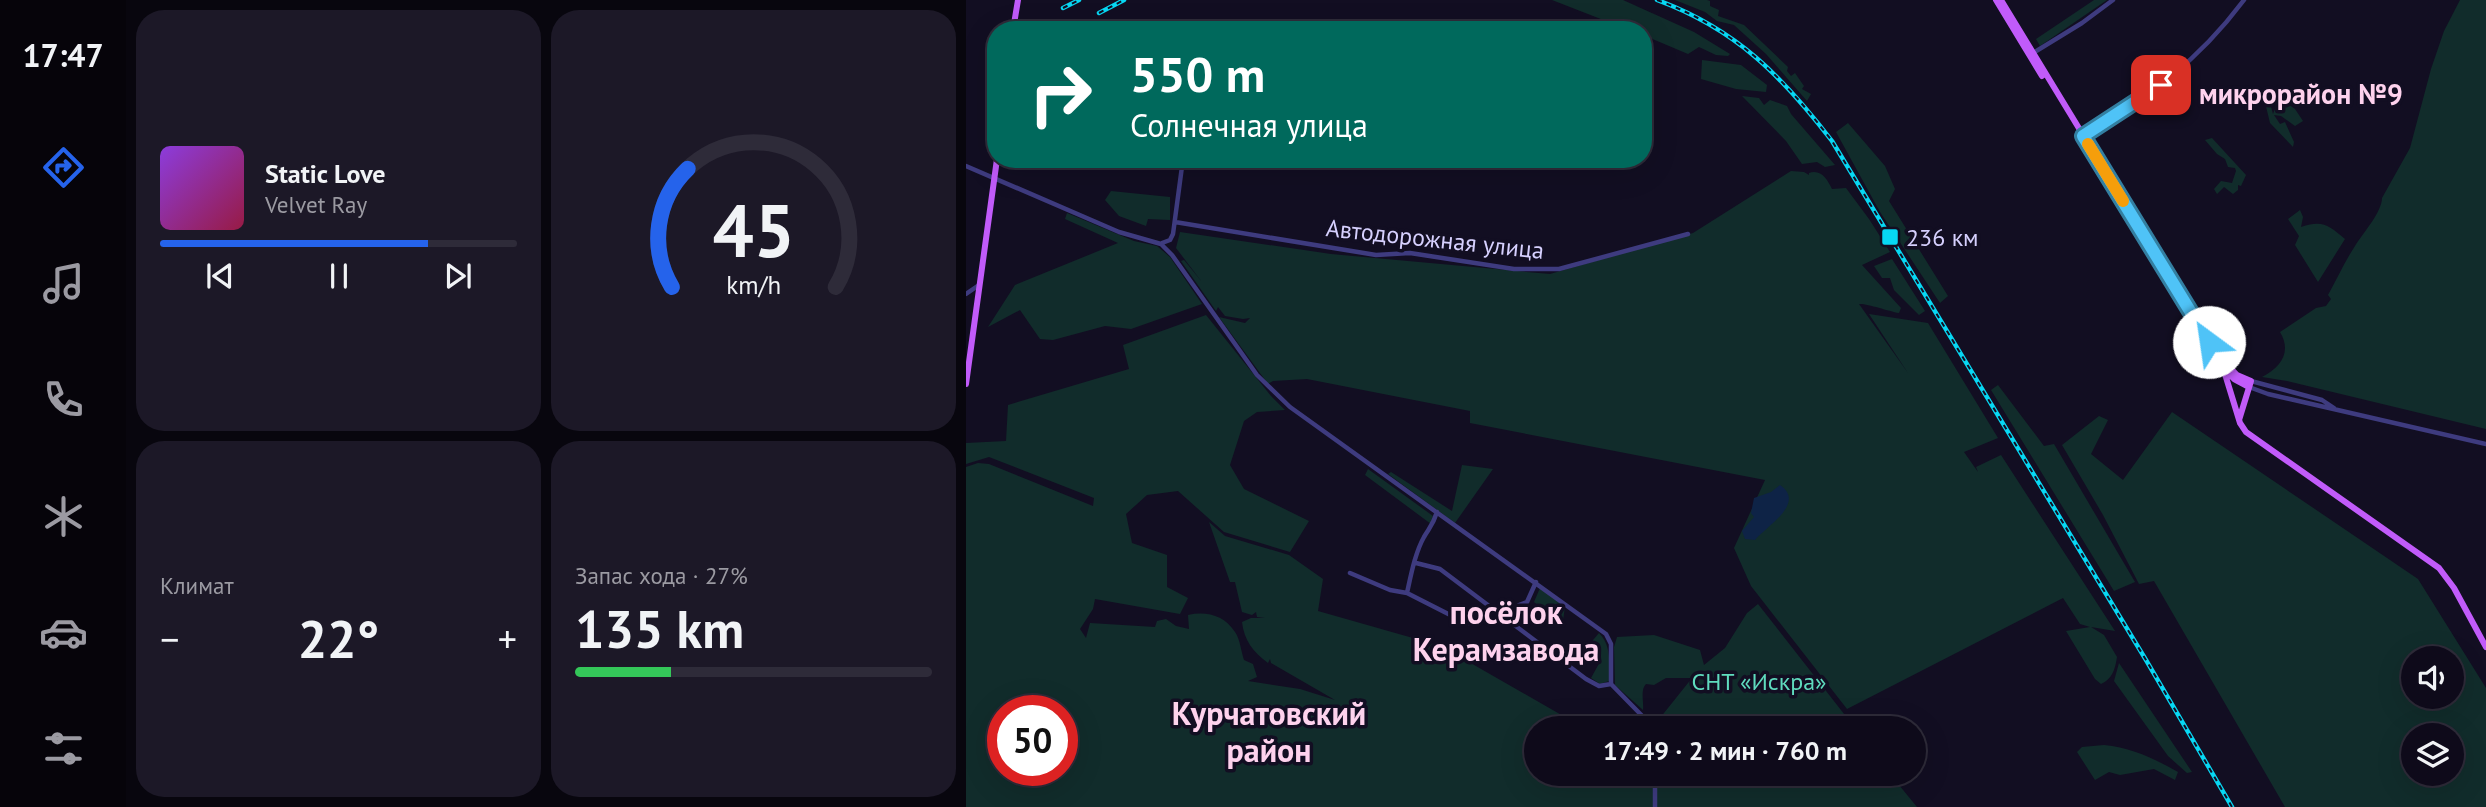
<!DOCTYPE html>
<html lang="ru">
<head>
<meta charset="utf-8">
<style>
  :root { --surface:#0e0a1a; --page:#1c1827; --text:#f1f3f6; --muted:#9b9aa2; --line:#2e2b39; --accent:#2563eb }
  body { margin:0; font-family:"PT Sans",sans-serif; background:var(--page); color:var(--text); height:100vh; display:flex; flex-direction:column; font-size:26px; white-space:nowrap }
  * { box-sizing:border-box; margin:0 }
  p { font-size:23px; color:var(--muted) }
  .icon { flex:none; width:38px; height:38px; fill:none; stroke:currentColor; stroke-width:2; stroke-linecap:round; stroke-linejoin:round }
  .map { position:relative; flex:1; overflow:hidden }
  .panel { display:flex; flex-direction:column; gap:10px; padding:10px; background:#08060e; width:840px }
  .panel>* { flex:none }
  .guide { position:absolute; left:21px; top:21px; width:665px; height:147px; border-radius:28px; box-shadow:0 7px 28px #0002,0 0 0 2px var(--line); background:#00695c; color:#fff; overflow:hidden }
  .tools { position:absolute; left:1435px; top:646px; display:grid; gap:14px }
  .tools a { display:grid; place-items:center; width:63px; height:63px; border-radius:50%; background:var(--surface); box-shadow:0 7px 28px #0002,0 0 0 2px var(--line); font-size:35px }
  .speed { position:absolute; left:21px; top:695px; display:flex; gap:14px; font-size:35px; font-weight:700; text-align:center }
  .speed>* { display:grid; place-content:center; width:91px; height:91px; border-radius:50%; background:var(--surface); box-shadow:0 7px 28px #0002,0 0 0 2px var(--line); line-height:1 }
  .speed .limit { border:10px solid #d22; background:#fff; color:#111 }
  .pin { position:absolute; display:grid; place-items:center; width:60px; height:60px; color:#fff; margin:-30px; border-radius:14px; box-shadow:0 4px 10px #0006 }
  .me { position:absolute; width:77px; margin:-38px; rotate:329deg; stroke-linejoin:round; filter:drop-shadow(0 0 5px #0008) }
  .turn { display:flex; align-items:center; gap:24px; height:147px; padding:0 28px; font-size:32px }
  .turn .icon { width:91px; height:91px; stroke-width:2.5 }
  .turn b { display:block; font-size:49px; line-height:60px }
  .big { font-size:52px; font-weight:800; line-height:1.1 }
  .panel .tile { flex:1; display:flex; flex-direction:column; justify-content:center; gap:10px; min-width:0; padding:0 24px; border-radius:28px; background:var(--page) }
  .panel .dial { align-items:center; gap:0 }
  .dial svg { height:182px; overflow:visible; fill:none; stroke:var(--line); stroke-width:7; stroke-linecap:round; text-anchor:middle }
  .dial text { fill:var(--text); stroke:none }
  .song { display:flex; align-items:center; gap:21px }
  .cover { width:84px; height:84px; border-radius:10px; background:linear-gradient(135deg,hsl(270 70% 55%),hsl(340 70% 35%)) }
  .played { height:7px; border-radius:4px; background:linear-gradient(90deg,var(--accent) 75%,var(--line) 75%) }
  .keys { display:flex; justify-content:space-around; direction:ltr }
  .heat { display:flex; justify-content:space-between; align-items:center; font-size:38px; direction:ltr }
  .charge { height:10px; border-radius:5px; background:linear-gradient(90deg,#34c759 27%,var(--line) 0) }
  .panel .tiles { flex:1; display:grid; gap:10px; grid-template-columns:repeat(2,1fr) }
  .trip { position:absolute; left:558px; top:716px; width:402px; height:70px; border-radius:35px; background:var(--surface); box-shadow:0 7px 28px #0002,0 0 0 2px var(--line); font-weight:800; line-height:70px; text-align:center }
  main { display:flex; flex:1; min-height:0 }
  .menu { display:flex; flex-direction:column; width:126px; justify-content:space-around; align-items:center; background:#06040a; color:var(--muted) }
  .menu .icon { width:49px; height:49px }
  .menu .current { color:var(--accent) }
  .menu b { font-size:32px; color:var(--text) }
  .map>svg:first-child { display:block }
  .green { fill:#112c2b; fill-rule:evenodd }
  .water { fill:#0e2346 }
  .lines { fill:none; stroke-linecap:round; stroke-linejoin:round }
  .minor { stroke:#3e3b7f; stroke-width:4.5 }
  .major { stroke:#c15bfa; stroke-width:6 }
  .rail-casing { stroke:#07d7f3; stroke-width:4.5 }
  .rail { stroke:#120e22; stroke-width:2; stroke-dasharray:5; stroke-linecap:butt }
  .route-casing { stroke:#337fa1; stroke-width:18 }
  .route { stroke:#4fc3f7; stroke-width:12 }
  .slow { stroke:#f59e0b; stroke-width:12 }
  .poi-dot { fill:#07d7f3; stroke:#120e22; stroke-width:2.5 }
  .labels { text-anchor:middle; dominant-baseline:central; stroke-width:7; stroke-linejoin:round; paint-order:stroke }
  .poi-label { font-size:24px; fill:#d6d0fe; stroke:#120e22; text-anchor:start }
  .street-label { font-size:24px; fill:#d6d0fe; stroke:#120e22 }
  .park-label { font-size:24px; fill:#5fdbbe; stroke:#120e22 }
  .quarter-label { font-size:28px; font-weight:bold; fill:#fed2ed; stroke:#120e22 }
  .district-label { font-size:32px; font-weight:bold; fill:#fed2ed; stroke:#120e22 }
</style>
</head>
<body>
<main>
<nav class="menu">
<b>17:47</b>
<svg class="icon current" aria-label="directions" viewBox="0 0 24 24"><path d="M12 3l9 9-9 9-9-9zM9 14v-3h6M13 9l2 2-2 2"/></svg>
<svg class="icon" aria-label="music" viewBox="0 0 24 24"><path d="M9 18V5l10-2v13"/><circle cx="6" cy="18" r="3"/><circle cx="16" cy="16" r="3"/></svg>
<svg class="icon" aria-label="phone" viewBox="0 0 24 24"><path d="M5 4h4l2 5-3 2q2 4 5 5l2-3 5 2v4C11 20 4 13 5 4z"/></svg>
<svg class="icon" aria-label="climate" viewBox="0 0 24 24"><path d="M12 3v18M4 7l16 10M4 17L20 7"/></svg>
<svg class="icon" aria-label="car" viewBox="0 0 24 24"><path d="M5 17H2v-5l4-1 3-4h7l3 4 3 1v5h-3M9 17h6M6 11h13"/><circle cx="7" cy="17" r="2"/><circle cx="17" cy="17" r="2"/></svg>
<svg class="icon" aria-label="filters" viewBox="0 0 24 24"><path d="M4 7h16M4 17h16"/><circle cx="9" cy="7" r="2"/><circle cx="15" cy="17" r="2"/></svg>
</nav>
<section class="panel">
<div class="tiles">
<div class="tile">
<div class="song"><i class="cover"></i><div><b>Static Love</b><p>Velvet Ray</p></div></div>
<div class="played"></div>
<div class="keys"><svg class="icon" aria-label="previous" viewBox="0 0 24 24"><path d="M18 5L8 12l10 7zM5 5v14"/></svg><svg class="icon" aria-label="pause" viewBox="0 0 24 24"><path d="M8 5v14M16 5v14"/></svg><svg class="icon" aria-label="next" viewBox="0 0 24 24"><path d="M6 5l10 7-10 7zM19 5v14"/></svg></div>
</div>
<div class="tile dial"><svg viewBox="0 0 100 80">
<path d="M14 69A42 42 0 1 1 86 69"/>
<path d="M14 69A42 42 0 0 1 21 17" stroke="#2563eb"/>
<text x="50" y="56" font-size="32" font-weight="700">45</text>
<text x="50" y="72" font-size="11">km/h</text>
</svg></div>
<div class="tile"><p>Климат</p>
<div class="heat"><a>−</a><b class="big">22°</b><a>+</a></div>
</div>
<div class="tile"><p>Запас хода · 27%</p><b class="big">135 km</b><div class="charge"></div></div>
</div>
</section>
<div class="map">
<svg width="1520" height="807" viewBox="0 0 1520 807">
  <rect width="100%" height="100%" fill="#120e22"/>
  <!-- green -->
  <path class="green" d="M 586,0 L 657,0 L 728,32 L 764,54 L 762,56 L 750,55 L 733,47 L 722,54 L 677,35 L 677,30 L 663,30 Z
    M 709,0 L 741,0 L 744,1 L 744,6 L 753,10 L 752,16 L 778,25 L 822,67 L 821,71 L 825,76 L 829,73 L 838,86 L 836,89 L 845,94 L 841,101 L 800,54 L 768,25 L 751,21 L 739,12 Z
    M 1128,0 L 1141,0 L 1074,46 L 1070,39 Z
    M 1494,0 L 1520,0 L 1520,429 L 1321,381 L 1296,377 C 1315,367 1326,352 1314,332 L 1350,308 L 1360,306 L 1365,299 L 1362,295 C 1371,279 1379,261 1389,246 C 1397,233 1416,212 1416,198 L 1444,148 L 1465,69 L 1478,31 Z
    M 736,60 L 775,65 L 801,85 L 800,92 L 770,89 L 735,79 Z
    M 1300,87 L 1310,93 L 1304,103 L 1307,114 L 1313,98 L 1329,109 L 1337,121 L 1329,126 L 1315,116 L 1308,115 L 1314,124 L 1319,122 L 1328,142 L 1327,147 L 1304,123 L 1296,90 Z
    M 776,96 L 793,98 L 798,105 L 804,100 L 821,106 L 825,114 L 869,165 L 859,167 L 851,162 L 836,164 L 820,141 Z
    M 882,123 L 919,166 L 929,189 L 923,201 L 982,296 L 974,303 L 914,212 L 870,132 Z
    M 1246,138 L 1280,175 L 1275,186 L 1272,185 L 1272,190 L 1267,194 L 1258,187 L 1251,194 L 1248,189 L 1255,181 L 1266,183 L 1270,171 L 1269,168 L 1262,167 L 1259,159 L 1251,154 L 1239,140 Z
    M 825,171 L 838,172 L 843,175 L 843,173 C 855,169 861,179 866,189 L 880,188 L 903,219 L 924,252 L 896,265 L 935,308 L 933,313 C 922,311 900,303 893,304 L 942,373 L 903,314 L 962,323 L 1032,438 L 998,452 L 1012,472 L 1010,467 L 1035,455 L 1149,631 L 1125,627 L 1138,635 L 1151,657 C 1149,670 1146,679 1135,684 L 1129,679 L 1100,631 L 1124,627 L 1114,624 L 1097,598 L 881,709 L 785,586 L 768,548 L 799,480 L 504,423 L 504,411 L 341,379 L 307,381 L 302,384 L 253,317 L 279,323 L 284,318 L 277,319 L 259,316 L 252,307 L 250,311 L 215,261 L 218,260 L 236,282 L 210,248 L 214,232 L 365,254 L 584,274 L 727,233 Z
    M 145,191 L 204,197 L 204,220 L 182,219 L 180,226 L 153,216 L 139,200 Z
    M 1334,210 L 1337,217 L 1335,227 C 1357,220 1362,225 1379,239 L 1352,282 L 1329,245 L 1333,236 L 1322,219 Z
    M 101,213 L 168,241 L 191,246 L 204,257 L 236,304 L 165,329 L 139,326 L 87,340 L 74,339 L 54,310 L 22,327 L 49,285 L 152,243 L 99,219 Z
    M 926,259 L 959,311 L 953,315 L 928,290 L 924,278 L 916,278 L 908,266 Z
    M 240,315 L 305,396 L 319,410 L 291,412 L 278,421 L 264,465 L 278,489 L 343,521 L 324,552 L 258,532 L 212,491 L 181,495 L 160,514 L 166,543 L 201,555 L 201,587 L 222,598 L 214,614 L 129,599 L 127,609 L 114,629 L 120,638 L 124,623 L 189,627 L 191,621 L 200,619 L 210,626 L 223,629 L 222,615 C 240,611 258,615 269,632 C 274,639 275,651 278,660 L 287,664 L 291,677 L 282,681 L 334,689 L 369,700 L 305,663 L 304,659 L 302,663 C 287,652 278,640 276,622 L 285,618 L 299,618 L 291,617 L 290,612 L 286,615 L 276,612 L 269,582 L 264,582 L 243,522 L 259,536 L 323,555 L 357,579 L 352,611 L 475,646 L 618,728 L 570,728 L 570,774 L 924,774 L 951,807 L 0,807 L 0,467 L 12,463 L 23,464 L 127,506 L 128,498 L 23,457 L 0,464 L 0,443 L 40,441 L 42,405 L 163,369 L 157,345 ZM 37,710 L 96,710 L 96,770 L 37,770 Z
    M 1032,385 L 1078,446 L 1088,444 L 1169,582 L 1148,591 L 1025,390 Z
    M 1206,412 L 1452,579 L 1520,688 L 1520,807 L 1319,807 L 1188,581 L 1173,584 L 1137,515 L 1096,445 L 1133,416 L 1142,420 L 1125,454 L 1157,480 ZM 1486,658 L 1486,696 L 1447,696 L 1447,658 ZM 1486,735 L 1486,774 L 1447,774 L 1447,735 Z
    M 496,465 L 527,469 L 489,523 L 422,474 L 425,472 L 486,511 Z
    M 402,469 L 467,516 L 465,524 L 399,475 Z
    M 574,588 L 599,606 L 597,621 L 590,620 L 568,602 Z
    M 792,604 L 889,728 L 686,728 L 726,678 L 700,678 L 688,685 L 680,684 C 674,690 678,701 677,710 L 649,685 L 648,647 L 651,637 L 688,635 L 734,650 L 738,665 L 759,648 L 781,613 Z
    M 633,633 C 646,646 643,663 643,681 L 634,684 L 625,678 L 635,660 L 632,651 L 622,646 Z
    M 1153,663 L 1226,772 L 1221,773 L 1202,756 L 1148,681 Z
    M 1138,745 C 1166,748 1187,758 1212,772 L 1209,780 L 1188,769 L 1154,775 L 1143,772 L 1129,780 L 1111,752 L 1116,747 Z"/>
  <!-- water -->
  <path class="water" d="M 814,485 C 840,503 802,525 789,540 L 779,539 L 776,531 L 788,517 L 785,513 L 788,498 L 805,492 Z"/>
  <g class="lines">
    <!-- minor -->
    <path class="minor" d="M 49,21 L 73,25 L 80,30
      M 1067,53 L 1116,23 L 1147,0
      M 1118,135 C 1185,94 1230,64 1278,0
      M 0,166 L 153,232 L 195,244 L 206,255 L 291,375 L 324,407 L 640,634 L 645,644 L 645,684 L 688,728
      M 209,222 L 410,255 L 444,253 L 548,269 L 593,269 L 722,234
      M 196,243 L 204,240 L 207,234 L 217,159
      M 0,294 L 13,285
      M 1285,381 L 1356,400 L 1368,408
      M 1283,387 L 1302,394 L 1520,444
      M 450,563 L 474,569 L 620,679 L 633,686 L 645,684
      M 384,573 L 424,590 L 441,593 L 500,623 L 512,623 L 526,607
      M 441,593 C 445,575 449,553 458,537 C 464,527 467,525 471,512
      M 537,617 L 553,605 L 561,602 L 570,582
      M 689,774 L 689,807"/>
    <!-- major -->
    <path class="major" d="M 1030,0 L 1076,76
      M 1035,0 L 1249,352 L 1271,375 L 1285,381 L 1273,420
      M 47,30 L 52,0
      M 1189,262 L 1254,365 L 1268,379 L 1283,387
      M 1259,374 L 1274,423 L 1280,432 L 1473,568 L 1488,588 L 1520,647
      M 0,384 L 31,159"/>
    <!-- rail casing -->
    <g class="rail-casing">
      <path id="rail" d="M 691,0 C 770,29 816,76 866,141 L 1180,660 L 1266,807
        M 97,8 L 113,0
        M 133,13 L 158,0"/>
    </g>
    <!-- rail -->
    <use href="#rail" class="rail"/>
  </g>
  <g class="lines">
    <!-- route casing -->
    <g class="route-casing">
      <path id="route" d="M 1195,85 L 1117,136 L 1243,342"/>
    </g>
    <!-- route -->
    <use href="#route" class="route"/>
    <!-- slow -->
    <path class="slow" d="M 1122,144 L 1157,201"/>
  </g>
  <!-- markers -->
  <rect class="poi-dot" x="915" y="228" width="18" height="18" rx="3.5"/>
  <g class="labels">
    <!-- poi labels -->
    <g class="poi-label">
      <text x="940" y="237">236 км</text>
    </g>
    <!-- street labels -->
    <g class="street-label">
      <text transform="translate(469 239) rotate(6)">Автодорожная улица</text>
    </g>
    <!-- park labels -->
    <g class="park-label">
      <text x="793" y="681">СНТ «Искра»</text>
    </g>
    <!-- quarter labels -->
    <g class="quarter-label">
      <text x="1335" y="93">микрорайон №9</text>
    </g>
    <!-- district labels -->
    <g class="district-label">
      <text x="540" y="612">посёлок<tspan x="540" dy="37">Керамзавода</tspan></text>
      <text x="303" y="713">Курчатовский<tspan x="303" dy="37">район</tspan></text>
    </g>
  </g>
</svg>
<div class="tools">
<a><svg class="icon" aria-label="sound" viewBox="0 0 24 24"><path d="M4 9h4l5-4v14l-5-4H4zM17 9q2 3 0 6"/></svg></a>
<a><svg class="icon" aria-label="layers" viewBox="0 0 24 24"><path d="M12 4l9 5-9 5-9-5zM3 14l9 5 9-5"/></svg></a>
</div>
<div class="speed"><div class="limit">50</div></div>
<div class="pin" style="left:1195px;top:85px;background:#d93025"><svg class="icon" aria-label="arrive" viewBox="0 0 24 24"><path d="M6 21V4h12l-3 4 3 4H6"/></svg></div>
<svg class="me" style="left:1243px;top:342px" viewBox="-20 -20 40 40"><circle r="19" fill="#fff"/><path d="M0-13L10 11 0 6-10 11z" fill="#4fc3f7"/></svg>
<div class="trip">17:49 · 2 мин · 760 m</div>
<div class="guide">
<div class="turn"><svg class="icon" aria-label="right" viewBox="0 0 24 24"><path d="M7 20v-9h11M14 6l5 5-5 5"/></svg><div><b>550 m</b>Солнечная улица</div></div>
</div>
</div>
</main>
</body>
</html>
